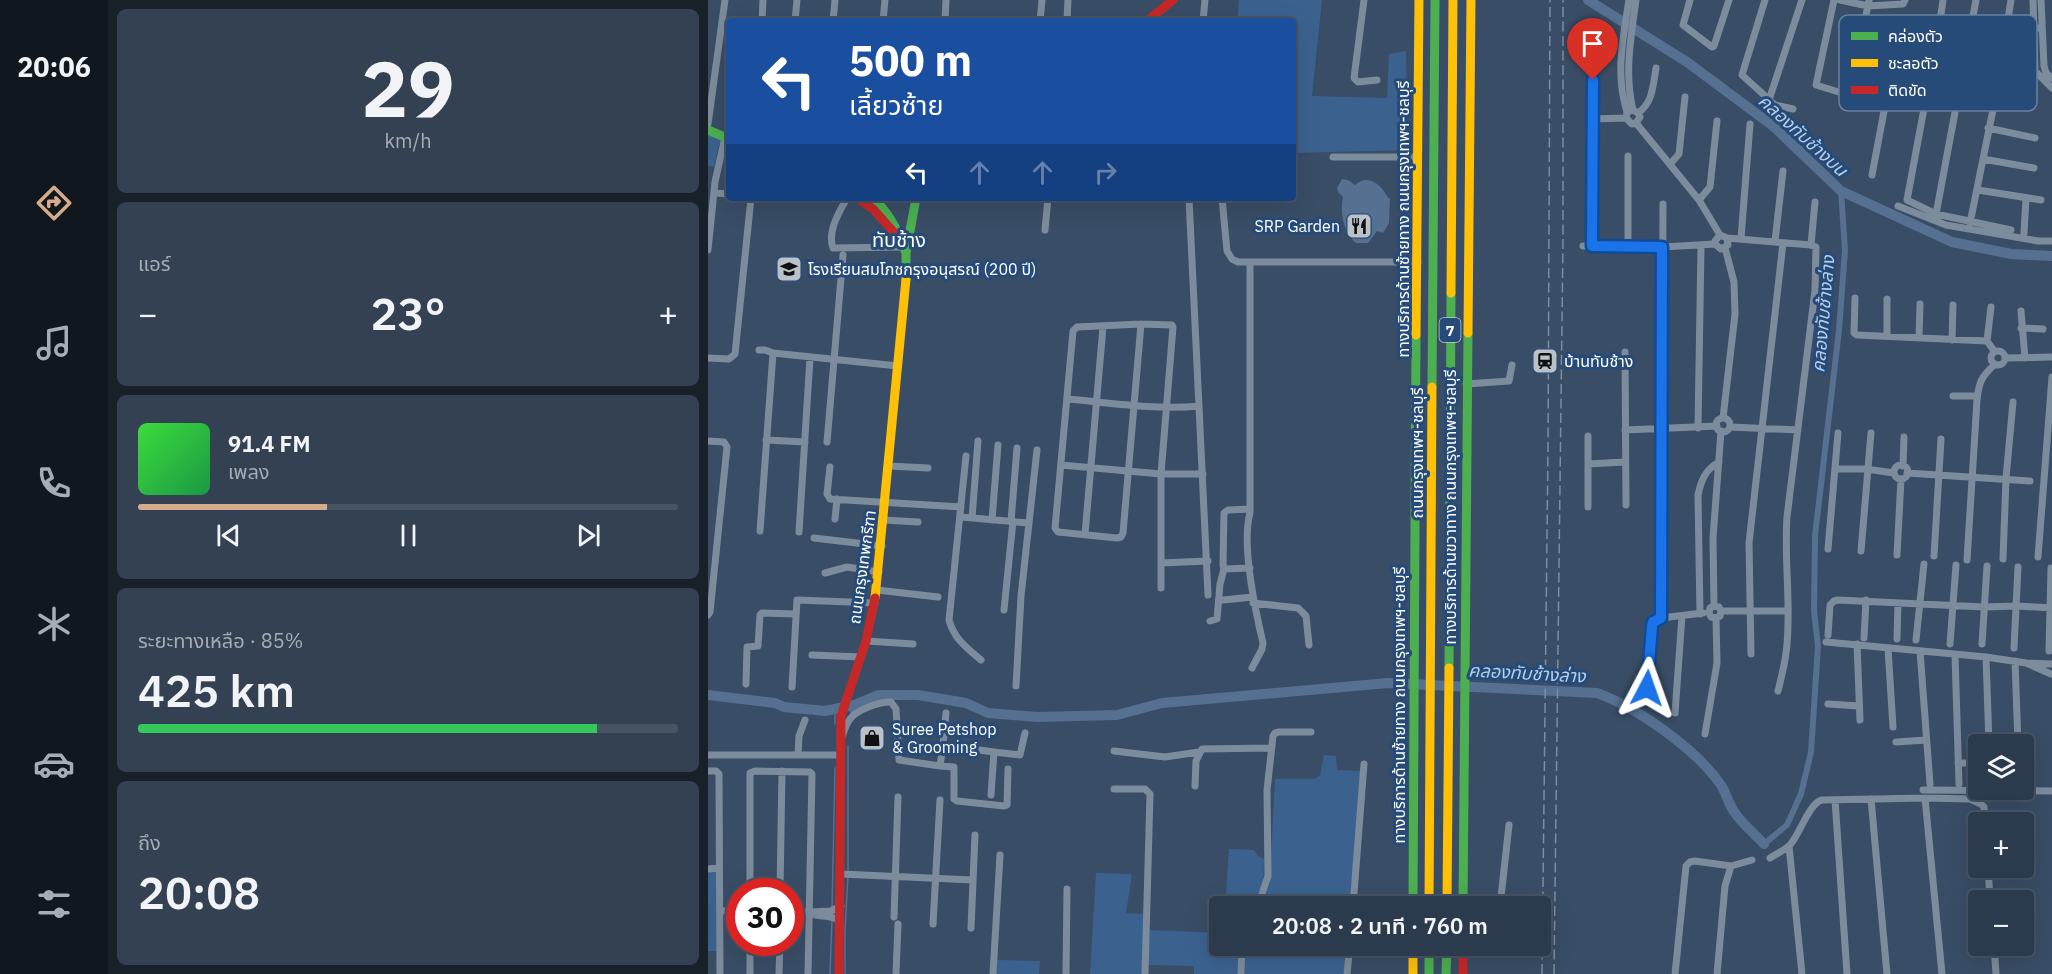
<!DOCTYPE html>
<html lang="th">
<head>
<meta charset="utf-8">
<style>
  :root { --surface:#2b3a4c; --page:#334153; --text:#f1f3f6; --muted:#a6adb5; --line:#475464; --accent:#d6ab8b }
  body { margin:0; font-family:"IBM Plex Sans","Noto Sans Thai",sans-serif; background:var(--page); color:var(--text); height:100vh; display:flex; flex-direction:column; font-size:22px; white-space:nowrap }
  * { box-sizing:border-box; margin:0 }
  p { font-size:20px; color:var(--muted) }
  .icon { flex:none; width:33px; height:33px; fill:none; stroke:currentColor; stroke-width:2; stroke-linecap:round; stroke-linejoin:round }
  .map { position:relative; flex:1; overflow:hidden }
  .details { display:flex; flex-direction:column; gap:9px; padding:9px; background:#18202a; width:600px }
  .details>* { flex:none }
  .guide { position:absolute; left:18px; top:18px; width:570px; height:183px; border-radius:6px; box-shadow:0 6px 24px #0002,0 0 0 2px var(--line); background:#1a4fa0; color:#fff; overflow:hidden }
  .fabs { position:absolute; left:1260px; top:734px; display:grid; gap:12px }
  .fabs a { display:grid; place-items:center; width:66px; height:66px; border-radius:6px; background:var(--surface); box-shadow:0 6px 24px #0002,0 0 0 2px var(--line); font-size:30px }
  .speed { position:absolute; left:18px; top:878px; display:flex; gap:12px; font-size:30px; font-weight:700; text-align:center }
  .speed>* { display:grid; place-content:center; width:78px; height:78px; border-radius:50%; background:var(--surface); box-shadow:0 6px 24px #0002,0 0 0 2px var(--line); line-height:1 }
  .speed .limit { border:9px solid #d22; background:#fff; color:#111 }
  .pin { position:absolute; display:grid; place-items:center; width:51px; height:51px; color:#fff; margin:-62px -26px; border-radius:50% 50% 50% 0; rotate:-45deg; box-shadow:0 0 6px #0007 }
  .pin .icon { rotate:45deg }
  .me { position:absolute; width:66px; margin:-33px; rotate:4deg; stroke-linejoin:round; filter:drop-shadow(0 0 4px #0008) }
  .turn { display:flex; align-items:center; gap:21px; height:126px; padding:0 24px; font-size:27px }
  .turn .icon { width:78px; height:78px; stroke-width:2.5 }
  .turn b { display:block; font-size:42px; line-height:51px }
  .lanes { display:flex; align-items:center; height:57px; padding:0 24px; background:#0003; justify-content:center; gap:30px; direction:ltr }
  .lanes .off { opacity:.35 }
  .big { font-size:45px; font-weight:600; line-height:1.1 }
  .details .card { flex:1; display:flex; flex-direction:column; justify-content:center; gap:9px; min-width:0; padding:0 21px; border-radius:9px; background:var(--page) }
  .details .dial { align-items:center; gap:0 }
  .dial b { font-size:78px; line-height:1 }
  .song { display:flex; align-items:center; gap:18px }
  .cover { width:72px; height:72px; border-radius:9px; background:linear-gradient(135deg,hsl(120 70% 55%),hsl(140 70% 35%)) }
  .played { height:6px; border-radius:3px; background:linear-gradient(90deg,var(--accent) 35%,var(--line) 35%) }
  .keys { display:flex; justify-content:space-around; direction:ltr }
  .heat { display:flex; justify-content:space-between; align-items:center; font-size:33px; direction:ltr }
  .charge { height:9px; border-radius:4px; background:linear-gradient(90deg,#34c759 85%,var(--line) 0) }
  .trip { position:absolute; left:501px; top:896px; width:342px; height:60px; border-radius:6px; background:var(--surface); box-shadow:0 6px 24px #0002,0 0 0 2px var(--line); font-weight:600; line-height:60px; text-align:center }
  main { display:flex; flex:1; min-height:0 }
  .menu { display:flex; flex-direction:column; width:108px; justify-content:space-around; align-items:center; background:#11171e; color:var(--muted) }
  .menu .icon { width:42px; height:42px }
  .menu .selected { color:var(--accent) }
  .menu b { font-size:27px; color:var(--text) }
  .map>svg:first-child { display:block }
  .green { fill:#3b628f }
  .water { fill:#557090 }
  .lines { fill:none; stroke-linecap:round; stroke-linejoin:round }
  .stream { stroke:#557090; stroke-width:1.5 }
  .canal { stroke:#557090; stroke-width:6 }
  .river { stroke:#557090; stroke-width:10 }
  .street { stroke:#7d8c9d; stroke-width:7 }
  .fast { stroke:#4caf50; stroke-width:9 }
  .slow { stroke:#ffc107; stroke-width:9 }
  .jam { stroke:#c62828; stroke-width:9 }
  .rail { stroke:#7f8d9d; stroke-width:1.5; stroke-dasharray:10 4.5; stroke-linecap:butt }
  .route-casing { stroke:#114b97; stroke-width:15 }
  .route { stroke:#1a73e8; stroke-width:10 }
  .labels { text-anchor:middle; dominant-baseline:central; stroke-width:6; stroke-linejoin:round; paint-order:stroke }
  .shield { fill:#274b78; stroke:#bec9d6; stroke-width:1.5 }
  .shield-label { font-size:15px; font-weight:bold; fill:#fff }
  .street-label { font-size:16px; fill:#fff; stroke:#274b78 }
  .poi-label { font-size:16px; fill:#fff; stroke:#274b78; text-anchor:start }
  .water-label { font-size:18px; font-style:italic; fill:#b4ceeb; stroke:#274b78 }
  .quarter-label { font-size:20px; fill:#fff; stroke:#274b78 }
  .key { fill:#274b78; stroke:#6881a0; stroke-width:1.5 }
  .key-label { font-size:16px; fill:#fff }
</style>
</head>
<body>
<main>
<nav class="menu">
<b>20:06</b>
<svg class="icon selected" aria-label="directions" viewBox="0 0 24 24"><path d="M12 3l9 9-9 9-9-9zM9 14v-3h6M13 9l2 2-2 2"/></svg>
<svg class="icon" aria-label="music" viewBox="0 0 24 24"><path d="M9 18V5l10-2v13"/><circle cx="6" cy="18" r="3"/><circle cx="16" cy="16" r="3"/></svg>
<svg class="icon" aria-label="phone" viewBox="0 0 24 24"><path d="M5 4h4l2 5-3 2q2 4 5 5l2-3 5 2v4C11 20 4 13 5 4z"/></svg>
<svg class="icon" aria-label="climate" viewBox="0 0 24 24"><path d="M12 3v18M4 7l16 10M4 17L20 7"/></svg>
<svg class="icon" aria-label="car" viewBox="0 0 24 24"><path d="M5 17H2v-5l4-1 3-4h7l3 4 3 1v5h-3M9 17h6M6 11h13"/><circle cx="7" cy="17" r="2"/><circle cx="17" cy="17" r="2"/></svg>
<svg class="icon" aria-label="filters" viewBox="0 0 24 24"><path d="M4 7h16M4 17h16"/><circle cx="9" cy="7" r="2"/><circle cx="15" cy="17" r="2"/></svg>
</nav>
<section class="details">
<div class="card dial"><b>29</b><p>km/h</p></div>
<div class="card"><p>แอร์</p>
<div class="heat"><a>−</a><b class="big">23°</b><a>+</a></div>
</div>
<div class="card">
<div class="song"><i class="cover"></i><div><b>91.4 FM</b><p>เพลง</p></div></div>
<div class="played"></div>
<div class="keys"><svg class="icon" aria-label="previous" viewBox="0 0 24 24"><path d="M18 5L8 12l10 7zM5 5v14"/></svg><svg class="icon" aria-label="pause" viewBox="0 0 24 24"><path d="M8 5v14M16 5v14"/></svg><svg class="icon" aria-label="next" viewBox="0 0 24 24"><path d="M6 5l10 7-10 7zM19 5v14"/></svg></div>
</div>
<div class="card"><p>ระยะทางเหลือ · 85%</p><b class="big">425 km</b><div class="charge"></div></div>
<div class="card"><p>ถึง</p><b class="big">20:08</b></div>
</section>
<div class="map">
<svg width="1344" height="974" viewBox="0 0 1344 974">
  <rect width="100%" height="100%" fill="#394d66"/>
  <!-- green -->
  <path class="green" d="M 531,0 L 614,0 L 604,96 L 679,98 L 681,54 L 698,51 L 700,150 L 585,153 L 585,21 L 529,21 Z
    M 0,130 L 17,137 L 11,145 L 6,167 L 0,166 Z
    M 616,755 L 628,756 L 629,770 L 654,771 L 643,906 L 553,906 L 558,895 L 562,877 L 567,779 L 606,779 L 612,776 Z
    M 521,849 L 546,850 L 550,856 L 556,859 L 555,888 L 548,906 L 517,906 Z
    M 0,871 L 8,871 L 9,951 L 0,951 Z
    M 388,873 L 424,874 L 418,913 L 437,914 L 435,974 L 382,974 Z
    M 442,930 L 511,933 L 512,945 L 532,945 L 530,974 L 486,974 L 486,966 L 440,965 Z
    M 537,945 L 640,945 L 637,974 L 537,974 Z
    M 287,960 L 332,961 L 331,974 L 286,974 Z"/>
  <!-- water -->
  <path class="water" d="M 634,179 L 640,180 L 647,185 C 660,173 674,185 680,198 L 682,198 L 681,223 L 675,233 L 669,231 L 660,243 L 648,243 C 635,231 632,213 635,197 L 630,192 L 629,188 Z"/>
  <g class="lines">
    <!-- stream -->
    <path class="stream" d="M 127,724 L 127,709
      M 140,871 L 140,746
      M 124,908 L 127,768
      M 122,974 L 124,919
      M 137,974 L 137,931 L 140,876"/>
    <!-- canal -->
    <path class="canal" d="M 145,712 L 146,705
      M 1056,844 L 1079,825 L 1093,794 L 1103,752 L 1110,646 L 1106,611 L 1107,536 L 1131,330 L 1137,250 L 1133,191"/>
    <!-- river -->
    <path class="river" d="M 880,0 L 979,62 L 1065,126 L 1133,191 L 1244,242 L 1303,254 L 1344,256
      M 0,695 L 67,703 L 76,707 L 117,711 L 146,705 L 170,695 L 210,695 L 258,703 L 280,713 L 330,717 L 409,715 L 454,703 L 680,683 L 889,693 C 930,708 988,749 1013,785 C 1018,793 1020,802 1025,810 C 1032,822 1046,833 1056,844"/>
    <!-- street -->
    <path class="street" d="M 656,0 L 646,78 L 650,82 L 669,80
      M 982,0 L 975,25 L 1004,47 L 1006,46 L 1021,0
      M 1057,0 L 1034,75 L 1067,105 L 1085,109
      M 1126,0 L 1108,85 L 1176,106
      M 1132,0 L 1160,6 L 1195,4 L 1197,0
      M 1235,0 L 1231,28 L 1334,28
      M 1325,0 L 1327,71 L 1344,88
      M 1333,0 L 1336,66 L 1338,73 L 1344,78
      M 54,21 L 55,0
      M 87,21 L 89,0
      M 125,21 L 127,0
      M 175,21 L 177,0
      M 237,21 L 238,0
      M 332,21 L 334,0
      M 359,21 L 360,0
      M 495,21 L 497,0
      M 1231,28 L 1199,200 L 1228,214 L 1303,230
      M 1288,95 L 1323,104
      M 1142,96 L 1161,0
      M 1061,100 L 1094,0
      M 925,110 C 916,73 923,37 928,0
      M 919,112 C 907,75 915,38 921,0
      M 930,113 C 945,103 945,85 948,68
      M 885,119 L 918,118 L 924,124 L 928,123 L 932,117 L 930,113 L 925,110 L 919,112 L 918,118
      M 928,123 L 991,200 L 1012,235
      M 0,124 L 17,0
      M 1280,128 L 1327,138
      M 625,157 L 710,157
      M 1275,159 L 1326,168
      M 963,163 L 971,154 L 977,97
      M 1164,175 L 1187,53
      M 1270,190 L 1333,200
      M 6,193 L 21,194
      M 139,198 C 131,212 119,232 125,248 L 196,247
      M 313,198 L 317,198
      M 481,198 L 500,595
      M 514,198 L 519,251 L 524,259 L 530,262 L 710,262
      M 991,200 L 1002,187 L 1009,121
      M 1190,206 L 1238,225 L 1330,241 L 1344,241
      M 1228,214 L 1268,0
      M 1262,223 L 1288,95 L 1303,0
      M 337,230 L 340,198
      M 1316,233 L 1318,198
      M 1019,238 L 1103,245
      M 1033,238 L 1042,124
      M 1067,241 L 1075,171
      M 875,246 L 954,247 L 1007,244 L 1013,249 L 1020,245 L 1019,238 L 1012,235 L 1007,241 L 1007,244
      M 884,246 L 886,22
      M 920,246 L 920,156
      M 0,250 L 7,182 L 17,137
      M 542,262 L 542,513 C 533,545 547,609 555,643 L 554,649 L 544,668
      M 1147,298 L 1146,333 L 1149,335 L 1279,341 L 1287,352
      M 1313,311 L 1317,358
      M 433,324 L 415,533 L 413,537 L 409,538 L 350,532 L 347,528 L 365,331 L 369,327 L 433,324 L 464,325 L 465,327 L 453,474 L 453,588
      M 1313,328 L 1335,329
      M 1179,336 L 1179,299
      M 1211,338 L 1212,304
      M 1244,340 L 1245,305
      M 1279,341 L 1283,307
      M 51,350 L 57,350 L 65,353
      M1283 358a7 7 0 1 1 14 0a7 7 0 1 1-14 0Z
      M 917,352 L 918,505
      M 0,358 L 21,359 L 27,354 L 43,198
      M 1297,358 L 1344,357
      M 758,384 L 801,381 L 804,365
      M 1245,396 L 1269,396
      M 360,399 C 403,403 447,410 491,406
      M 1015,418 L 1027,314 L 1026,282 L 1017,248
      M1008 425a7 7 0 1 1 14 0a7 7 0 1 1-14 0Z
      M 1022,427 L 1090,430
      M 990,428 L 993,246
      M 917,430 L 1009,426
      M 880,436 L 880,507
      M 58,440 L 97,442
      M 0,441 L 16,442 L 19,447 L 2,612 L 0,615
      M 119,442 L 135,255
      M 258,456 L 241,620 C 246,639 259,648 273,660
      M 880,464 L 917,462
      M 353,465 L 453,474 L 495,474
      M1186 472a7 7 0 1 1 14 0a7 7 0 1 1-14 0Z
      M 181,466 L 220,468
      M 1195,466 L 1196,437
      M 122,467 L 119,494 L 122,499 L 253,507
      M 1127,469 L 1158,469 L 1186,473
      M 1199,473 L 1322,481
      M 542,509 L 520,510 L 516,513 L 515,565 L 516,569 L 542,568
      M 253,517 L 320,523
      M 264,518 L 270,441
      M 127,519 L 129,499
      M 176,520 L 210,522
      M 284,520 L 290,445
      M 303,521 L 309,448
      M 52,531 L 65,353 L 190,366
      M 91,532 L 102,358
      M 377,534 L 395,327
      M 106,538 L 174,546
      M 1120,549 L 1130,433
      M 1153,551 L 1163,433
      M 1189,555 L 1193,479
      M 1226,556 L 1233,439
      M 1330,557 L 1344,377
      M 1295,559 L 1298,478 L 1305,402
      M 1259,560 L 1269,400 C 1271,382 1273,377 1287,364
      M 453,563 L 500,561
      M 117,573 L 139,567 L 171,572
      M 169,590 L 230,597
      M 515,600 L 545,597
      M 545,603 L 590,608 L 598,616 L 601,645
      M 1006,606 L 1005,538 L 1013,431
      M 296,610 L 305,521
      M 1013,611 L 1079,611
      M 992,614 L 990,495 C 993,480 998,469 1011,462
      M 953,618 L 955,204
      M 502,621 L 509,619 L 512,584 L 516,569
      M 1120,635 L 1122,605 L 1126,601 L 1130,600 L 1276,607 L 1309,606 L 1344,608
      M 1156,638 L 1158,600
      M 1189,639 L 1190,603
      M 1208,640 L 1216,564
      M 158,641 L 205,644
      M 1118,642 L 1278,657 L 1318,663 L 1344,664
      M 1149,644 L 1152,720
      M 1242,644 L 1248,565
      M 1274,644 L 1279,566
      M 1180,648 L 1185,727
      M 1306,648 L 1310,567
      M 1212,651 L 1222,784
      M 1341,651 L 1343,568
      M 1043,654 L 1041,543 L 1075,243
      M 104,655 L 153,657
      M 1247,655 L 1251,784
      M 1278,657 L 1281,744
      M 1307,661 L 1310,744
      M 1318,663 L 1343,674
      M 38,684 L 39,647 L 50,646 L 52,615 L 54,613 L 88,614
      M 308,686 L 313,596 L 329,450
      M 84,687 L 89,600 L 167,603
      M 939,688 L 945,622 L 953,618 L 995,613
      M 1070,691 C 1074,675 1078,660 1079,644 C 1083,602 1076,560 1079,517 L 1107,290 L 1108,247 L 1103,245 L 1107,202
      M 1120,704 L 1151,706
      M 967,713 L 974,616
      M 997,734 L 1009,663 L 1008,618 L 1012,616 L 1013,611 L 1011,607 L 1006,606 L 1002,608 L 1001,613 L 1003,617 L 1008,618
      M 134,737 C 136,731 138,724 142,719 C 148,710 173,701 183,702 L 188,709 L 191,760 L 232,766 L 235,745 L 286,752 L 283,795
      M 1188,742 L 1218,740
      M 235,745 L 238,713
      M 406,751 L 457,757 L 491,752
      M 286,752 L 312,755 L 317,733
      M 0,755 L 133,755
      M 90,755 L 91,736 L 97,720
      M 1250,763 L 1270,763
      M 232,766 L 246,767 L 246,799 L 249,801 L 296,806 L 299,805 L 300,769
      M 0,771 L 8,771 L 11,774 L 12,974
      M 487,786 L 488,761 L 494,749 L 563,748
      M 406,789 L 437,789 L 442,794 L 437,974
      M 1215,790 L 1344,791
      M 1217,798 L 1234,974
      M 1163,799 L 1179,974
      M 1127,800 L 1139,974
      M 1081,846 L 1094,974
      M 1062,858 C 1068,854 1077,850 1082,845 C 1092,834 1101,803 1114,800 L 1217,798 L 1262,799 L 1273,804 L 1276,807 L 1277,822
      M 1280,867 L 1282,900
      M 0,869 L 11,868
      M 133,874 L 265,880
      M 42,891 L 42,773 L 47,771 L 102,772 L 104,774 L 100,974
      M 72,891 L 74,771
      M 550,906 L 560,876 L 559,790 L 565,736 L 567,733 L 571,732 L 603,732
      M 645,906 L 656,764
      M 792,906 L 801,825
      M 12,911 L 32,911
      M 82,913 L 123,911 L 133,906
      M 101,913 C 112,918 122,914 132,921
      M 186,917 L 190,797
      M 225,924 L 232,800
      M 263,928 L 267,835
      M 1286,945 L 1288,974
      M 42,974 L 42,942
      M 71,974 L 72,942
      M 188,974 L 190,924
      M 285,974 L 292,855
      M 358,974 L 359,889
      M 533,974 L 534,945
      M 639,974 L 642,945
      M 967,974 L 978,866 L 982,862 L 987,861 L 1023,866 L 1044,860
      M 1009,974 L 1017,886 L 1023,866"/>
    <!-- fast -->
    <path class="fast" d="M 0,130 L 21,139
      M 165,198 C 182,213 191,232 198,253
      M 198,279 L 198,253 L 208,198
      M 724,387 L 727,0
      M 741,668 L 743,293
      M 705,906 L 708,335
      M 755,906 L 760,333
      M 721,945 L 721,974
      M 738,974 L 739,945"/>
    <!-- slow -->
    <path class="slow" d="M 743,293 L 745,0
      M 760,333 L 763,0
      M 708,335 L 711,0
      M 167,598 L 198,279
      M 721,906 L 724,387
      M 739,906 L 741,668
      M 705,945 L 705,974"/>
    <!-- jam -->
    <path class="jam" d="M 439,21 L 465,0
      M 149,198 L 165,209 L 190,237
      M 755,945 L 755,974
      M 131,974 L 133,716 L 158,641 L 167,598"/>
    <!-- rail -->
    <path class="rail" d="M 834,974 L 840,449 L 842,0
      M 846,974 L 855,240 L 855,0"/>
  </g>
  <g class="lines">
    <!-- route casing -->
    <g class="route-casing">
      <path id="route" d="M 885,80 L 884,246 L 954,247 L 953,618 L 945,622 L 944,626 L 939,688"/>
    </g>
    <!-- route -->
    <use href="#route" class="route"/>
  </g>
  <!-- icons -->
  <defs>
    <g id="restaurant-square" transform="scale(1.35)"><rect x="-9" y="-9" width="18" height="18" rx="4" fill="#bac1c9" stroke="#274b78"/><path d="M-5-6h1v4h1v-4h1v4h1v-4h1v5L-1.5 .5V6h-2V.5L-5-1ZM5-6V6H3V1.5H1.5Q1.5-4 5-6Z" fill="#111"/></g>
    <g id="school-square" transform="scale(1.35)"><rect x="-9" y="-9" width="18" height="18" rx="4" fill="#bac1c9" stroke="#274b78"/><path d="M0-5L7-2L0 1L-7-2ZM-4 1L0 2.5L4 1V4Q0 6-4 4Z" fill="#111"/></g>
    <g id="station-square" transform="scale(1.35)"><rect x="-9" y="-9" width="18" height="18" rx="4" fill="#bac1c9" stroke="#274b78"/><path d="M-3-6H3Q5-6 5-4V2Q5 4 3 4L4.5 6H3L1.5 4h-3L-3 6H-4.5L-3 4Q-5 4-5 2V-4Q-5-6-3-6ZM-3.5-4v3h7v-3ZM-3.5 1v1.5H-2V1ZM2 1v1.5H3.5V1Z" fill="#111"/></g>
    <g id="shop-square" transform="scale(1.35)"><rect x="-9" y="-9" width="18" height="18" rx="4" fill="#bac1c9" stroke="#274b78"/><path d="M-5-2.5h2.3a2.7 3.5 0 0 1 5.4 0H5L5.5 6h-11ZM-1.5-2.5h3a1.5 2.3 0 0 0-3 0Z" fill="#111"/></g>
  </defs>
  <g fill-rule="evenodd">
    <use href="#restaurant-square" x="651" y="226"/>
    <use href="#school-square" x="81" y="269"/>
    <use href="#station-square" x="837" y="361"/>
    <use href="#shop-square" x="164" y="738"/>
  </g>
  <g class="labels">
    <!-- shield labels -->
    <rect class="shield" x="731.5" y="318" width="21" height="24" rx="4.5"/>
    <g class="shield-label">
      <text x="742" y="330">7</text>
    </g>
    <!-- street labels -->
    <g class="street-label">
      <text transform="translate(695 219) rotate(-90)">ทางบริการด้านซ้ายทาง ถนนกรุงเทพฯ-ชลบุรี</text>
      <text transform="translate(709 453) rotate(-90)">ถนนกรุงเทพฯ-ชลบุรี</text>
      <text transform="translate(742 507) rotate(-90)">ทางบริการด้านขวาทาง ถนนกรุงเทพฯ-ชลบุรี</text>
      <text transform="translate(154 567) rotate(-82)">ถนนกรุงเทพกรีฑา</text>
      <text transform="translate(691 705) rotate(-90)">ทางบริการด้านซ้ายทาง ถนนกรุงเทพฯ-ชลบุรี</text>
    </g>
    <!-- poi labels -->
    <g class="poi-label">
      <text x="632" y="226" text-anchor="end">SRP Garden</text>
      <text x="100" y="269">โรงเรียนสมโภชกรุงอนุสรณ์ (200 ปี)</text>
      <text x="856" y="361">บ้านทับช้าง</text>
      <text x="184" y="729">Suree Petshop<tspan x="184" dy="18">&amp; Grooming</tspan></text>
    </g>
    <!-- water labels -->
    <g class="water-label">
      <text transform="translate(1095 135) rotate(42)">คลองทับช้างบน</text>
      <text transform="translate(1115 314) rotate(-85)">คลองทับช้างล่าง</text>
      <text transform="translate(819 673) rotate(3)">คลองทับช้างล่าง</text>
    </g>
    <!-- quarter labels -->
    <g class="quarter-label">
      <text x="191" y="239">ทับช้าง</text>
    </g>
  </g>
  <!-- legend -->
  <rect x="1131" y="15" width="198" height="96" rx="9" class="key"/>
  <rect x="1143" y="32" width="27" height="8" fill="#4caf50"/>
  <rect x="1143" y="59" width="27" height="8" fill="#ffc107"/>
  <rect x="1143" y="86" width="27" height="8" fill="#c62828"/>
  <g class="key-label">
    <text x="1180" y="42">คล่องตัว</text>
    <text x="1180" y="69">ชะลอตัว</text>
    <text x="1180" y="96">ติดขัด</text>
  </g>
</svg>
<div class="fabs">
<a><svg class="icon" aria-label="layers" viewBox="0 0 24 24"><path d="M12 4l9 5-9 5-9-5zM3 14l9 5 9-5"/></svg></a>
<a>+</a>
<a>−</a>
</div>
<div class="speed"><div class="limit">30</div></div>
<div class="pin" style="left:885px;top:80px;background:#d93025"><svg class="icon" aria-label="arrive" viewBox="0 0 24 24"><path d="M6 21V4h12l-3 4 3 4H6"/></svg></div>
<svg class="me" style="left:939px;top:688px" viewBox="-20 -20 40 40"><path d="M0-17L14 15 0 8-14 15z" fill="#1a73e8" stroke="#fff" stroke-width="4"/></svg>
<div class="trip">20:08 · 2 นาที · 760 m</div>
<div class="guide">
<div class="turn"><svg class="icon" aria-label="left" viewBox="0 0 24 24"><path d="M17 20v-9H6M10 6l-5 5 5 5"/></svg><div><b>500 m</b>เลี้ยวซ้าย</div></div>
<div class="lanes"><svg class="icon" aria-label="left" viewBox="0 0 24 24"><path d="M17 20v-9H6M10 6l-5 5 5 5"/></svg><svg class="icon off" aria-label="ahead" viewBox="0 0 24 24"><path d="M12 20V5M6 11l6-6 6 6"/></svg><svg class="icon off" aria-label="ahead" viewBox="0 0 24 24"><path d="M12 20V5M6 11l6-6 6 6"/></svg><svg class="icon off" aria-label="right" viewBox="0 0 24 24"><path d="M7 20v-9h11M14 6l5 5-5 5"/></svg></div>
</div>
</div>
</main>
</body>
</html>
